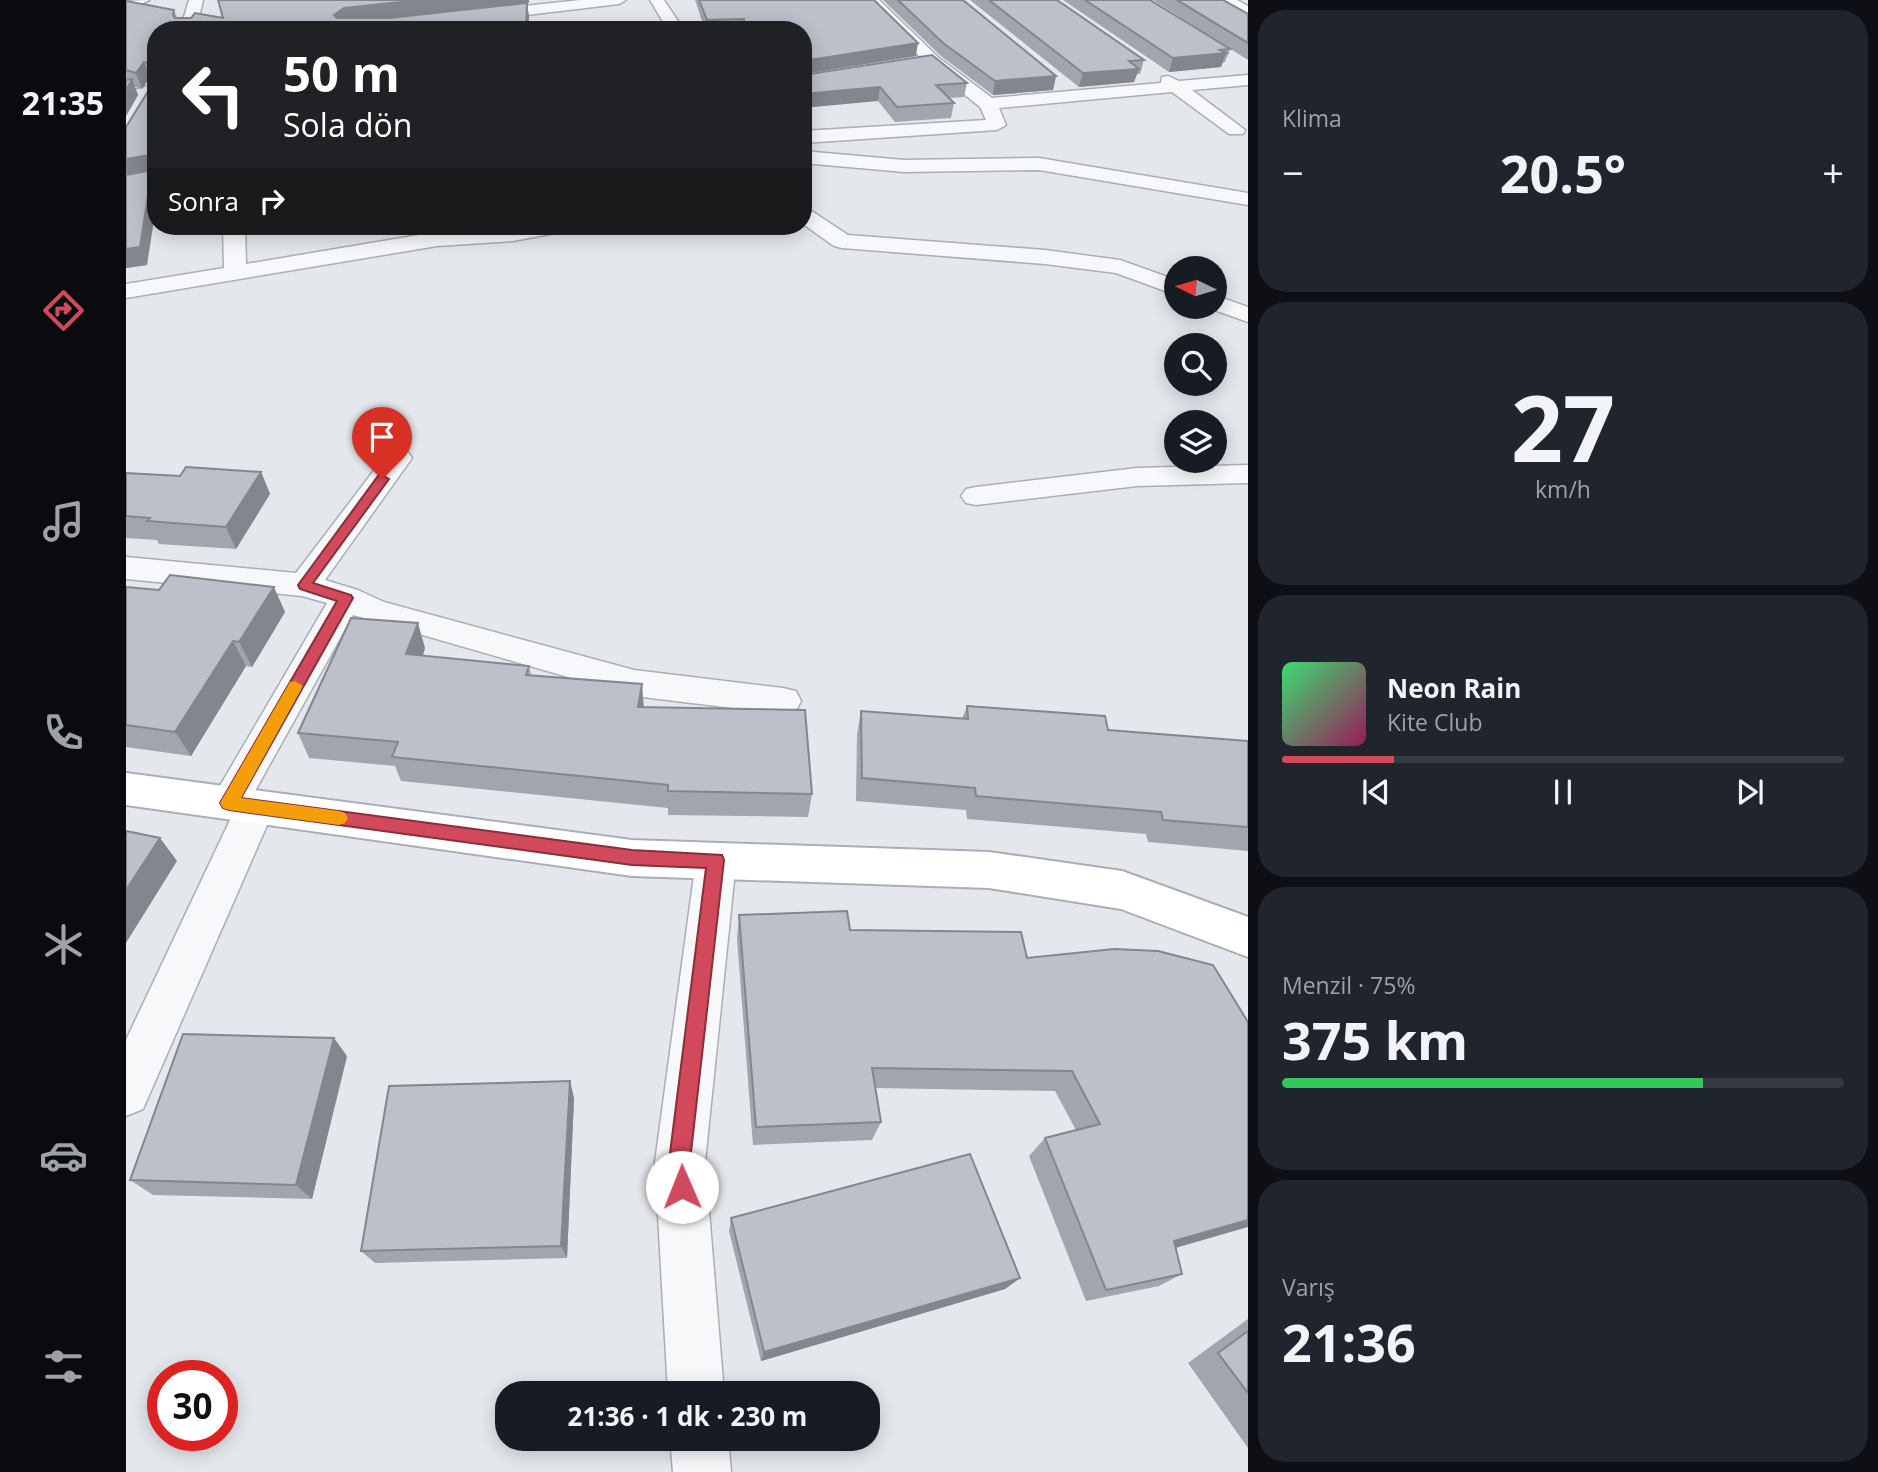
<!DOCTYPE html>
<html lang="tr">
<head>
<meta charset="utf-8">
<style>
  :root { --surface:#171b24; --page:#20242c; --text:#f1f3f6; --muted:#9ea1a6; --line:#363941; --accent:#d1495b }
  body { margin:0; font-family:"Open Sans",sans-serif; background:var(--page); color:var(--text); height:100vh; display:flex; flex-direction:column; font-size:26px; white-space:nowrap }
  * { box-sizing:border-box; margin:0 }
  p { font-size:23px; color:var(--muted) }
  .icon { flex:none; width:38px; height:38px; fill:none; stroke:currentColor; stroke-width:2; stroke-linecap:round; stroke-linejoin:round }
  .map { position:relative; flex:1; overflow:hidden }
  .panel { display:flex; flex-direction:column; gap:10px; padding:10px; background:#0d0f14; width:630px }
  .panel>* { flex:none }
  .banner { position:absolute; left:21px; top:21px; width:665px; height:214px; border-radius:28px; box-shadow:0 4px 18px #0003; background:#202124; color:#fff; overflow:hidden }
  .needle { width:46px; rotate:275deg }
  .fabs { position:absolute; left:1038px; top:256px; display:grid; gap:14px }
  .fabs a { display:grid; place-items:center; width:63px; height:63px; border-radius:50%; background:var(--surface); box-shadow:0 4px 18px #0003; font-size:35px }
  .speed { position:absolute; left:21px; top:1360px; display:flex; gap:14px; font-size:35px; font-weight:700; text-align:center }
  .speed>* { display:grid; place-content:center; width:91px; height:91px; border-radius:50%; background:var(--surface); box-shadow:0 4px 18px #0003; line-height:1 }
  .speed .limit { border:10px solid #d22; background:#fff; color:#111 }
  .pin { position:absolute; display:grid; place-items:center; width:60px; height:60px; color:#fff; margin:-72px -30px; border-radius:50% 50% 50% 0; rotate:-45deg; box-shadow:0 0 7px #0007 }
  .pin .icon { rotate:45deg }
  .me { position:absolute; width:77px; margin:-38px; rotate:359deg; stroke-linejoin:round; filter:drop-shadow(0 0 5px #0008) }
  .turn { display:flex; align-items:center; gap:24px; height:147px; padding:0 21px; font-size:32px }
  .turn .icon { width:91px; height:91px; stroke-width:2.5 }
  .turn b { display:block; font-size:49px; line-height:60px }
  .then { display:flex; align-items:center; height:66px; padding:0 21px; background:#0003; gap:14px; font-size:26px }
  .big { font-size:52px; font-weight:700; line-height:1.1 }
  .panel .card { flex:1; display:flex; flex-direction:column; justify-content:center; gap:10px; min-width:0; padding:0 24px; border-radius:28px; background:var(--page) }
  .panel .dial { align-items:center; gap:0 }
  .dial b { font-size:91px; line-height:1 }
  .song { display:flex; align-items:center; gap:21px }
  .cover { width:84px; height:84px; border-radius:10px; background:linear-gradient(135deg,hsl(140 70% 55%),hsl(330 70% 35%)) }
  .played { height:7px; border-radius:4px; background:linear-gradient(90deg,var(--accent) 20%,var(--line) 20%) }
  .keys { display:flex; justify-content:space-around; direction:ltr }
  .heat { display:flex; justify-content:space-between; align-items:center; font-size:38px; direction:ltr }
  .charge { height:10px; border-radius:5px; background:linear-gradient(90deg,#34c759 75%,var(--line) 0) }
  .trip { position:absolute; left:369px; top:1381px; width:385px; height:70px; border-radius:28px; background:var(--surface); box-shadow:0 4px 18px #0003; font-weight:700; line-height:70px; text-align:center }
  main { display:flex; flex:1; min-height:0 }
  .tab-bar { display:flex; flex-direction:column; width:126px; justify-content:space-around; align-items:center; background:#090b0e; color:var(--muted) }
  .tab-bar .icon { width:49px; height:49px }
  .tab-bar .current { color:var(--accent) }
  .tab-bar b { font-size:32px; color:var(--text) }
  .map>svg:first-child { display:block }
  .lines { fill:none; stroke-linecap:round; stroke-linejoin:round }
  .street-casing { stroke:#a9aeb7; stroke-width:3 }
  .secondary-casing { stroke:#a9aeb7; stroke-width:4 }
  .street { fill:#f7f8fa; fill-rule:evenodd }
  .secondary { fill:#fff; fill-rule:evenodd }
  .wall { fill:#a1a5ae }
  .shaded-wall { fill:#83868d }
  .building { fill:#bbc0ca; stroke:#83868d; stroke-width:2 }
  .route { fill:#d1495b; stroke:#882f3b; stroke-width:2 }
  .slow { fill:#f59e0b }
</style>
</head>
<body>
<main>
<nav class="tab-bar">
<b>21:35</b>
<svg class="icon current" aria-label="directions" viewBox="0 0 24 24"><path d="M12 3l9 9-9 9-9-9zM9 14v-3h6M13 9l2 2-2 2"/></svg>
<svg class="icon" aria-label="music" viewBox="0 0 24 24"><path d="M9 18V5l10-2v13"/><circle cx="6" cy="18" r="3"/><circle cx="16" cy="16" r="3"/></svg>
<svg class="icon" aria-label="phone" viewBox="0 0 24 24"><path d="M5 4h4l2 5-3 2q2 4 5 5l2-3 5 2v4C11 20 4 13 5 4z"/></svg>
<svg class="icon" aria-label="climate" viewBox="0 0 24 24"><path d="M12 3v18M4 7l16 10M4 17L20 7"/></svg>
<svg class="icon" aria-label="car" viewBox="0 0 24 24"><path d="M5 17H2v-5l4-1 3-4h7l3 4 3 1v5h-3M9 17h6M6 11h13"/><circle cx="7" cy="17" r="2"/><circle cx="17" cy="17" r="2"/></svg>
<svg class="icon" aria-label="filters" viewBox="0 0 24 24"><path d="M4 7h16M4 17h16"/><circle cx="9" cy="7" r="2"/><circle cx="15" cy="17" r="2"/></svg>
</nav>
<div class="map">
<svg width="1122" height="1472" viewBox="0 0 1122 1472">
  <rect width="100%" height="100%" fill="#e4e7ec"/>
  <g class="lines">
    <!-- street casing -->
    <g class="street-casing">
      <path id="street" d="M 63,0 L 77,0 L 70,30 L 54,30 Z
        M 454,0 L 500,0 L 493,4 L 351,21 L 343,16 L 351,11 Z
        M 524,0 L 538,0 L 558,30 L 542,30 Z
        M 738,0 L 753,0 L 813,58 L 866,98 L 1035,83 L 1036,77 L 1042,76 L 1053,81 L 1122,75 L 1122,85 L 1066,90 L 1119,130 L 1117,134 L 1103,134 L 1046,92 L 873,108 L 880,125 L 871,130 L 677,143 L 677,131 L 860,120 L 854,107 L 801,64 Z
        M 1093,0 L 1111,0 L 1122,6 L 1122,16 Z
        M 30,72 L 30,82 L 0,91 L 0,81 Z
        M 677,151 L 778,160 L 913,158 L 1122,193 L 1122,205 L 913,170 L 778,172 L 677,163 Z
        M 677,208 L 684,210 L 722,235 L 919,250 L 994,260 L 1050,280 L 1050,295 L 990,273 L 919,264 L 716,248 L 708,246 L 677,224 Z
        M 97,226 L 119,226 L 120,264 L 311,232 L 401,226 L 443,226 L 440,231 L 387,241 L 311,246 L 0,298 L 0,284 L 98,268 Z
        M 1088,295 L 1122,307 L 1122,322 L 1080,307 L 1088,306 Z
        M 272,449 L 282,452 L 286,458 L 199,580 L 232,590 L 258,602 L 508,670 L 657,688 L 670,691 L 675,701 L 670,711 L 657,714 L 508,696 L 227,615 L 129,791 L 144,796 L 149,807 L 17,1109 L 0,1116 L 0,1040 L 105,818 L 89,814 L 84,803 L 201,603 L 176,596 L 0,579 L 0,557 L 170,573 L 262,452 Z
        M 1122,465 L 1122,483 L 1011,486 L 850,505 L 840,503 L 835,496 L 840,489 L 850,487 L 1011,468 Z
        M 590,844 L 604,849 L 610,861 L 579,1162 L 598,1393 L 542,1393 L 529,1162 L 570,861 L 576,849 Z
        M 544,1438 L 602,1438 L 605,1472 L 547,1472 Z"/>
    </g>
    <!-- secondary casing -->
    <g class="secondary-casing">
      <path id="secondary" d="M 23,0 L 0,11 L 0,1 Z
        M 0,773 L 506,840 L 863,852 L 996,871 L 1122,917 L 1122,957 L 995,909 L 863,888 L 506,876 L 0,805 Z"/>
    </g>
    <!-- street -->
    <use href="#street" class="street"/>
    <!-- secondary -->
    <use href="#secondary" class="secondary"/>
  </g>
  <!-- wall -->
  <path class="wall" d="M 92,0 L 403,0 L 403,3 L 401,3 L 403,17 L 402,30 L 30,30 L 30,180 L 27,173 L 21,265 L 0,268 L 0,127 L 26,85 L 27,78 L 24,77 L 16,89 L 9,87 L 12,95 L 0,116 L 0,1 L 48,10 L 51,18 L 97,18 Z
    M 569,0 L 748,0 L 790,56 L 677,74 L 677,30 L 579,30 Z
    M 757,0 L 837,0 L 930,76 L 927,90 L 867,95 L 815,56 Z
    M 844,0 L 931,0 L 1018,60 L 1014,74 L 1011,74 L 1008,82 L 953,87 Z
    M 937,0 L 1024,0 L 1104,49 L 1099,62 L 1096,63 L 1095,67 L 1043,72 Z
    M 1027,0 L 1097,0 L 1122,14 L 1122,60 Z
    M 677,75 L 841,83 L 838,97 L 823,98 L 828,103 L 825,118 L 769,122 L 752,101 Z
    M 135,472 L 144,494 L 110,549 L 33,544 L 31,540 L 0,538 L 0,473 L 54,476 Z
    M 0,587 L 159,612 L 126,667 L 120,666 L 65,756 L 0,747 Z
    M 299,648 L 297,656 L 403,666 L 405,675 L 518,708 L 686,794 L 682,817 L 542,815 L 542,808 L 275,781 L 269,766 L 183,758 L 172,733 Z
    M 841,706 L 982,730 L 1122,741 L 1122,851 L 1022,842 L 1020,834 L 841,819 L 840,810 L 730,801 L 731,734 L 735,711 L 836,719 Z
    M 613,915 L 724,930 L 901,958 L 1049,1248 L 1056,1274 L 1033,1286 L 960,1301 L 903,1156 L 919,1138 L 950,1130 L 929,1091 L 749,1088 L 755,1122 L 746,1140 L 627,1145 L 611,939 Z
    M 221,1056 L 186,1199 L 27,1195 L 4,1180 Z
    M 444,1081 L 448,1099 L 441,1258 L 249,1263 L 235,1251 Z
    M 605,1218 L 894,1278 L 879,1289 L 635,1361 L 603,1231 Z
    M 1122,1319 L 1122,1448 L 1062,1363 Z"/>
  <!-- shaded-wall -->
  <path class="shaded-wall" d="M 294,0 L 403,0 L 403,3 L 401,3 L 403,17 L 402,30 L 211,30 L 208,15 L 218,8 Z
    M 792,43 L 790,56 L 677,74 L 678,61 Z
    M 1100,53 L 1095,67 L 1043,72 L 1047,58 Z
    M 18,62 L 24,77 L 16,89 L 10,73 Z
    M 1013,69 L 1008,82 L 953,87 L 957,73 Z
    M 930,76 L 927,90 L 867,95 L 869,81 Z
    M 6,79 L 12,95 L 0,116 L 0,90 Z
    M 754,87 L 752,101 L 677,108 L 677,94 Z
    M 30,150 L 30,180 L 27,173 L 30,180 L 30,207 L 21,265 L 0,268 L 0,159 L 23,155 L 27,165 Z
    M 213,226 L 282,226 L 282,227 L 215,234 Z
    M 135,472 L 144,494 L 110,549 L 100,527 Z
    M 148,587 L 159,612 L 126,667 L 113,642 Z
    M 292,623 L 299,648 L 288,679 L 280,654 Z
    M 107,641 L 120,666 L 65,756 L 49,732 Z
    M 516,684 L 518,709 L 512,707 Z
    M 34,838 L 51,861 L 0,943 L 0,890 Z
    M 208,1038 L 221,1056 L 186,1199 L 170,1185 Z
    M 444,1081 L 448,1099 L 441,1258 L 435,1246 Z
    M 1122,1220 L 1122,1227 L 1025,1255 L 1048,1241 Z
    M 894,1278 L 879,1289 L 635,1361 L 638,1352 Z"/>
  <!-- building -->
  <path class="building" d="M 92,0 L 294,0 L 218,8 L 208,15 L 211,18 L 263,18 L 401,3 L 400,30 L 30,30 L 30,150 L 26,170 L 26,158 L 23,155 L 0,159 L 0,127 L 26,85 L 27,64 L 18,62 L 10,73 L 0,70 L 0,1 L 48,10 L 47,15 L 49,18 L 65,18 L 69,13 L 97,18 Z
    M 573,0 L 748,0 L 792,43 L 678,61 L 677,65 L 677,30 L 616,30 L 618,19 L 581,20 Z
    M 772,0 L 837,0 L 930,76 L 869,81 L 817,43 Z
    M 863,0 L 931,0 L 1018,60 L 1003,61 L 1013,69 L 957,73 Z
    M 959,0 L 1024,0 L 1104,49 L 1094,50 L 1100,53 L 1047,58 Z
    M 1051,0 L 1097,0 L 1122,14 L 1122,43 Z
    M 806,55 L 841,83 L 810,85 L 828,103 L 771,107 L 754,87 L 677,94 L 677,75 Z
    M 6,79 L 0,90 L 0,80 Z
    M 26,170 L 14,247 L 0,249 L 0,175 Z
    M 60,467 L 135,472 L 100,527 L 21,521 L 24,518 L 0,516 L 0,473 L 54,476 Z
    M 44,575 L 148,587 L 113,642 L 107,641 L 49,732 L 0,725 L 0,587 L 33,590 Z
    M 225,618 L 292,623 L 280,654 L 403,666 L 400,675 L 516,684 L 512,707 L 679,710 L 686,794 L 542,791 L 542,785 L 266,757 L 272,742 L 172,733 Z
    M 841,706 L 979,716 L 982,730 L 1122,741 L 1122,827 L 1037,820 L 1035,812 L 850,796 L 849,788 L 736,778 L 735,711 L 842,719 Z
    M 0,831 L 34,838 L 0,890 Z
    M 721,911 L 724,930 L 895,932 L 901,958 L 988,949 L 1032,951 L 1087,965 L 1122,1022 L 1122,1220 L 1048,1241 L 1056,1274 L 980,1290 L 919,1138 L 974,1124 L 946,1071 L 746,1068 L 755,1122 L 630,1127 L 613,915 Z
    M 57,1034 L 208,1038 L 170,1185 L 4,1180 Z
    M 444,1081 L 435,1246 L 235,1251 L 263,1086 Z
    M 844,1154 L 894,1278 L 638,1352 L 605,1218 Z
    M 1122,1331 L 1122,1393 L 1092,1353 Z"/>
  <!-- route -->
  <path class="route" d="M 256,475 L 263,479 L 187,583 L 225,595 L 227,598 L 115,798 L 506,850 L 596,855 L 598,860 L 564,1161 L 567,1187 L 563,1195 L 556,1198 L 548,1195 L 543,1161 L 580,868 L 506,865 L 103,810 L 97,808 L 94,803 L 211,601 L 174,589 L 172,585 L 252,476 Z"/>
  <!-- slow -->
  <path class="slow" d="M 169,681 L 177,686 L 115,798 L 213,811 L 219,813 L 222,818 L 219,823 L 213,825 L 103,810 L 97,808 L 94,803 L 164,682 Z"/>
</svg>
<div class="fabs">
<a><svg class="needle" viewBox="-14 -14 28 28"><path d="M0-13l5 13h-10z" fill="#e53935"/><path d="M0 13l5-13h-10z" fill="#9ea1a6"/></svg></a>
<a><svg class="icon" aria-label="search" viewBox="0 0 24 24"><circle cx="10" cy="10" r="6"/><path d="M15 15l6 6"/></svg></a>
<a><svg class="icon" aria-label="layers" viewBox="0 0 24 24"><path d="M12 4l9 5-9 5-9-5zM3 14l9 5 9-5"/></svg></a>
</div>
<div class="speed"><div class="limit">30</div></div>
<div class="pin" style="left:256px;top:479px;background:#d93025"><svg class="icon" aria-label="arrive" viewBox="0 0 24 24"><path d="M6 21V4h12l-3 4 3 4H6"/></svg></div>
<svg class="me" style="left:556px;top:1187px" viewBox="-20 -20 40 40"><circle r="19" fill="#fff"/><path d="M0-13L10 11 0 6-10 11z" fill="#d1495b"/></svg>
<div class="trip">21:36 · 1 dk · 230 m</div>
<div class="banner">
<div class="turn"><svg class="icon" aria-label="left" viewBox="0 0 24 24"><path d="M17 20v-9H6M10 6l-5 5 5 5"/></svg><div><b>50 m</b>Sola dön</div></div>
<div class="then">Sonra<svg class="icon" aria-label="right" viewBox="0 0 24 24"><path d="M7 20v-9h11M14 6l5 5-5 5"/></svg></div>
</div>
</div>
<section class="panel">
<div class="card"><p>Klima</p>
<div class="heat"><a>−</a><b class="big">20.5°</b><a>+</a></div>
</div>
<div class="card dial"><b>27</b><p>km/h</p></div>
<div class="card">
<div class="song"><i class="cover"></i><div><b>Neon Rain</b><p>Kite Club</p></div></div>
<div class="played"></div>
<div class="keys"><svg class="icon" aria-label="previous" viewBox="0 0 24 24"><path d="M18 5L8 12l10 7zM5 5v14"/></svg><svg class="icon" aria-label="pause" viewBox="0 0 24 24"><path d="M8 5v14M16 5v14"/></svg><svg class="icon" aria-label="next" viewBox="0 0 24 24"><path d="M6 5l10 7-10 7zM19 5v14"/></svg></div>
</div>
<div class="card"><p>Menzil · 75%</p><b class="big">375 km</b><div class="charge"></div></div>
<div class="card"><p>Varış</p><b class="big">21:36</b></div>
</section>
</main>
</body>
</html>
